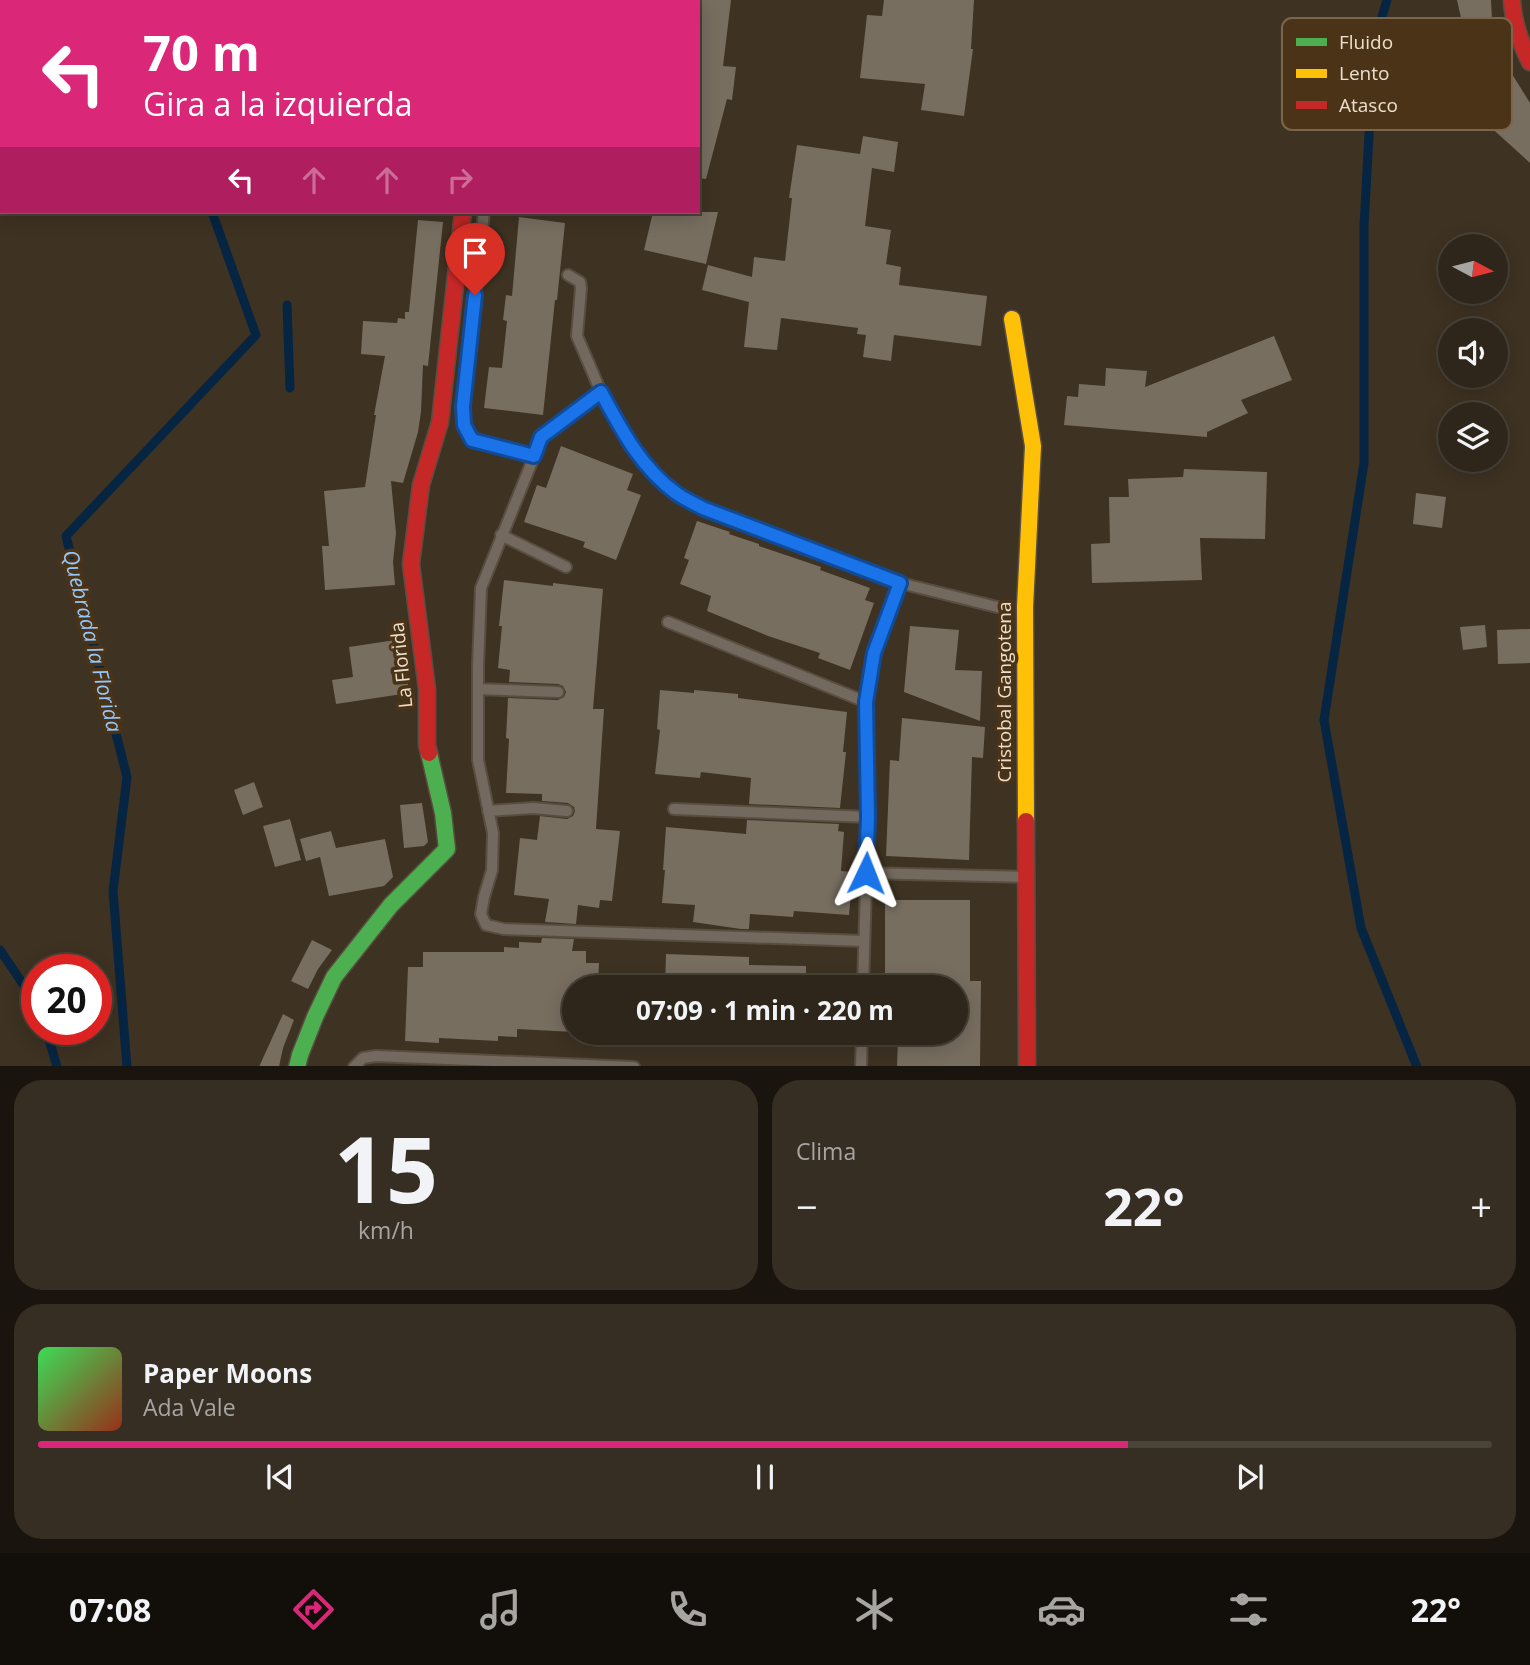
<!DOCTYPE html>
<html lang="es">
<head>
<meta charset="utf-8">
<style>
  :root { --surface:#2e261a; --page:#362e23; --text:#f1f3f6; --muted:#a7a5a2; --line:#494339; --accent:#db2777 }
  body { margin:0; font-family:"Open Sans",sans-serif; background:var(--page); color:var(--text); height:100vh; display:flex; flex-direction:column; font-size:26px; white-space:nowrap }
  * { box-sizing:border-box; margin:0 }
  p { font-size:23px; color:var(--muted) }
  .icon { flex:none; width:38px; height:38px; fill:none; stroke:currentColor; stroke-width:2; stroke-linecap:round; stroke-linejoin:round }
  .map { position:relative; height:1066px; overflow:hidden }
  .sheet { display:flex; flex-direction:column; gap:14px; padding:14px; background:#19150e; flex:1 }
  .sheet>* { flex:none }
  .hud { position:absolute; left:0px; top:0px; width:700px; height:214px; box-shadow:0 4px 18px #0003,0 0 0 2px var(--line); background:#db2777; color:#fff; overflow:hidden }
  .needle { width:46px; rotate:97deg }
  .controls { position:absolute; left:1438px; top:234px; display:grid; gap:14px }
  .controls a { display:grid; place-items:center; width:70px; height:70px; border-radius:50%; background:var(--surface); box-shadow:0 4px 18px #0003,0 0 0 2px var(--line); font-size:35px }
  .speed { position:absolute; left:21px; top:954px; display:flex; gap:14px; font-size:35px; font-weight:700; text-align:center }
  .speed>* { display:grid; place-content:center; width:91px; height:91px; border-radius:50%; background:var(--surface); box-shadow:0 4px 18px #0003,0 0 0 2px var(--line); line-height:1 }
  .speed .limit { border:10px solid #d22; background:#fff; color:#111 }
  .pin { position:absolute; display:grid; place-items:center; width:60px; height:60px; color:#fff; margin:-72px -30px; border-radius:50% 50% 50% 0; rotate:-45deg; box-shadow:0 0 7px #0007 }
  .pin .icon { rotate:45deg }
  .me { position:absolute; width:77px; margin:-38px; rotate:2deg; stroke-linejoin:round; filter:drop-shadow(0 0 5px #0008) }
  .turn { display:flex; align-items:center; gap:24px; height:147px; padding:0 28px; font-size:32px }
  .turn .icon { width:91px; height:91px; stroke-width:2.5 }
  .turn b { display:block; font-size:49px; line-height:60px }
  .lanes { display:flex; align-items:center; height:66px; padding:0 28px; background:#0003; justify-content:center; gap:35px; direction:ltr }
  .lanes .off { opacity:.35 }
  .big { font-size:52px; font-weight:700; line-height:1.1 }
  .sheet .widget { flex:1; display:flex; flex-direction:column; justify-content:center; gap:10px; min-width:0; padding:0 24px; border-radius:28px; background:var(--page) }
  .sheet .dial { align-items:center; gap:0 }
  .dial b { font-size:91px; line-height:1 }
  .song { display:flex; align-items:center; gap:21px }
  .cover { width:84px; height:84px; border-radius:10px; background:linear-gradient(135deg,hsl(130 70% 55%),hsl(10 70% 35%)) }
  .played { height:7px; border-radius:4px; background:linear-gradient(90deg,var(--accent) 75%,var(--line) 75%) }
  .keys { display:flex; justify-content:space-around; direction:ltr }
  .heat { display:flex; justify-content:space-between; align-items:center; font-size:38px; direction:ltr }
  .sheet .tiles { flex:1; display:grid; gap:14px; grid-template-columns:1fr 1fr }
  .widget:last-child { grid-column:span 2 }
  .trip { position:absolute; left:562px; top:975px; width:406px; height:70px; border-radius:35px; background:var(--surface); box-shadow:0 4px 18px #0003,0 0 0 2px var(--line); font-weight:700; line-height:70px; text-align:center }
  .dock { display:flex; height:112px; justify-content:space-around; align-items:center; background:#120f0a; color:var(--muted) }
  .dock .icon { width:49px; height:49px }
  .dock .current { color:var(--accent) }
  .dock b { font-size:32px; color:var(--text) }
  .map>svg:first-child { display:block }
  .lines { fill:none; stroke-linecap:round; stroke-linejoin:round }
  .stream { stroke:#062543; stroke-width:9 }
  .building { fill:#776e60 }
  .lane-casing { stroke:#584d40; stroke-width:14 }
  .fast-casing { stroke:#584d40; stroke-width:19 }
  .slow-casing { stroke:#584d40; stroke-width:19 }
  .jam-casing { stroke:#584d40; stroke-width:19 }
  .lane { stroke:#73695e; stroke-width:10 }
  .fast { stroke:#4caf50; stroke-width:16 }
  .slow { stroke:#ffc107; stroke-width:16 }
  .jam { stroke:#c62828; stroke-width:16 }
  .route-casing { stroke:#114b97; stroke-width:18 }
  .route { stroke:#1a73e8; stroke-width:12 }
  .labels { text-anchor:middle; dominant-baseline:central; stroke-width:7; stroke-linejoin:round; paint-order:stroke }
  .street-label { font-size:19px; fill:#eddece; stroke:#4a3316 }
  .water-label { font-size:21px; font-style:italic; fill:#94c8fe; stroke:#4a3316 }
  .key { fill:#4a3316; stroke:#7b664d; stroke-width:2 }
  .key-label { font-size:19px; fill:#eddece }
</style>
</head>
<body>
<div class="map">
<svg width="1530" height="1067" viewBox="0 0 1530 1067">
  <rect width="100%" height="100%" fill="#3e3222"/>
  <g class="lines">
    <!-- stream -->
    <path class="stream" d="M 1387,0 L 1374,44 L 1364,226 L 1364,463 L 1324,720 L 1361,928 L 1417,1067
      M 129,2 L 131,0
      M 287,305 L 290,388
      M 0,950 L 37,1005
      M 46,1029 L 57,1067
      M 127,1067 L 113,891 L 127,777 L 66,536 L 256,335 L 212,212"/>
  </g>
  <!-- building -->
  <path class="building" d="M 698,0 L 731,0 L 723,66 L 736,67 L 732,100 L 727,99 L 706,179 L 698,178 Z
    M 884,0 L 974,0 L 971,49 L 973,49 L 964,116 L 921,110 L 925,84 L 860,78 L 867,15 L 882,16 Z
    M 1457,0 L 1491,0 L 1492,20 L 1499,53 L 1530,103 L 1530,163 L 1486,123 L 1459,80 L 1473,72 Z
    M 863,136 L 898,142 L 894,172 L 872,168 L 865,226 L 891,230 L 886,264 L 901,267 L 899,285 L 987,296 L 981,346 L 894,335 L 891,361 L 863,357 L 866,335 L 857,334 L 858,328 L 781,318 L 777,350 L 744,347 L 749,302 L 702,290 L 708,265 L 752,277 L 754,257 L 785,261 L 792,198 L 789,198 L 797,145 L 860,154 Z
    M 653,212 L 718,212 L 706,264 L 644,250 Z
    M 519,217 L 565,223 L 557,300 L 555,300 L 543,415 L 484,408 L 489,367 L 502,368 L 507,321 L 503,320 L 506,295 L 512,296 Z
    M 418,220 L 443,222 L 428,366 L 423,365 L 421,412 L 418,432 L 403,483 L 391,481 L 396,533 L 393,562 L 395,585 L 325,590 L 322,546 L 329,546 L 324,491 L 365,487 L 376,415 L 374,415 L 385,356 L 361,354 L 363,321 L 397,323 L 398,318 L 405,319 L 405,312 L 409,312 Z
    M 1274,336 L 1292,380 L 1241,400 L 1248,413 L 1207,432 L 1207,437 L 1064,425 L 1067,396 L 1078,397 L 1079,384 L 1105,386 L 1106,368 L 1147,371 L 1145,387 Z
    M 561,446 L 633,474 L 627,490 L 641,495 L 616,560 L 583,547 L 585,542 L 524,522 L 537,485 L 546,488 Z
    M 1184,469 L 1267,472 L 1265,539 L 1200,538 L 1202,580 L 1092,583 L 1091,544 L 1110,543 L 1109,497 L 1129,497 L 1128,479 L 1183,477 Z
    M 1416,493 L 1446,497 L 1442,528 L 1413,524 Z
    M 697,521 L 730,532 L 729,534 L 759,544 L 759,546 L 821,567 L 820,570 L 870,588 L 865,600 L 874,603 L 850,670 L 818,658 L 820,653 L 768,636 L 707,611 L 711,596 L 680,584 L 689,560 L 684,558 Z
    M 504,580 L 553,586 L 553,583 L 603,589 L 593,709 L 604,709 L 596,829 L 620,831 L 612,901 L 600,900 L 599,908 L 578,905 L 576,924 L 545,922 L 549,899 L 514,895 L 520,838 L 537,840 L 540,816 L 567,819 L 573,816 L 575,811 L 574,807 L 568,803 L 542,801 L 542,794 L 506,793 L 509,739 L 506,738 L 508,698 L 558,700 L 564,697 L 566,692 L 563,686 L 558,684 L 509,682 L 510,670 L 498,668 L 502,626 L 499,626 Z
    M 1485,625 L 1487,647 L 1463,650 L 1460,627 Z
    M 910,626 L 959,630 L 955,670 L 982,671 L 980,721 L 904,692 Z
    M 1530,629 L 1530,663 L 1498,664 L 1497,630 Z
    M 402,639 L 409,693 L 336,704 L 332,680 L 353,677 L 349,647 Z
    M 660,690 L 694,693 L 694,690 L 738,694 L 738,698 L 847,712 L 843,752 L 846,752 L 840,808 L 749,804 L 751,778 L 701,772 L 700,778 L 655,774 L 660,730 L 657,729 Z
    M 902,718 L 985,727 L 983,758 L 972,757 L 969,860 L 886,856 L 890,760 L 899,761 Z
    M 254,782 L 263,807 L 243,815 L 234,790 Z
    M 422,803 L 428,842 L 424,846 L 404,848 L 400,805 Z
    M 290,819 L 301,860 L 275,867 L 263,826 Z
    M 747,820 L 839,824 L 838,831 L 844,832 L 841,871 L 853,872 L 849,915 L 794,911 L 793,917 L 750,914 L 749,929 L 741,929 L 693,922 L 695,905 L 662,903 L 665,870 L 663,870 L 666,827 L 746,834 Z
    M 331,831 L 336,848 L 385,839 L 393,877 L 384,886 L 329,896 L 320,857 L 306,861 L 300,839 Z
    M 885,900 L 970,900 L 970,981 L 981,981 L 980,1067 L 897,1067 L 898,1035 L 956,1036 L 956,987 L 885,987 Z
    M 542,938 L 574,939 L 572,951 L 586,951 L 586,963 L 599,963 L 598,987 L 574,987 L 574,1032 L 517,1029 L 517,1037 L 498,1036 L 498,1041 L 439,1038 L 439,1043 L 405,1041 L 408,967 L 423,967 L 423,952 L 504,952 L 504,947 L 519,948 L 519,942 L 541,943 Z
    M 312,940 L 332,950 L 318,969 L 308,989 L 291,981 Z
    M 666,954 L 749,957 L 749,965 L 806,966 L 806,987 L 665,987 Z
    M 283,1014 L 294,1020 L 283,1048 L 279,1067 L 259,1067 Z"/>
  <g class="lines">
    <!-- lane casing -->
    <g class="lane-casing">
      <path id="lane" d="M 447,0 L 448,2
        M 484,212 L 463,406 L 464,425 L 472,440 L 534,456
        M 568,275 L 580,282 L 581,288 L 577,336 L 601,392 L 614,416 L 636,451 L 651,472 L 676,493 L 705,509 L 900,583 L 997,607
        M 601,392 L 542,437 L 481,588 L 478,666 L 478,760 L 493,833 L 492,870 L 484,897 L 481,914 L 486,925 L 504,929 L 864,941
        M 501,535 L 566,567
        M 668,622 L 866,702
        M 478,689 L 558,692
        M 674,809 L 868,817
        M 488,811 L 533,808 L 567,811
        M 866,873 L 1023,877
        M 863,987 L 868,817 L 866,702 L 874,653 L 900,583
        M 354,1067 L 363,1058 L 376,1056 L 634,1067
        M 861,1067 L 862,1032"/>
    </g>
    <!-- fast casing -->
    <g class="fast-casing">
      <path id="fast" d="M 297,1067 L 300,1055 L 315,1017 L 334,977 L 391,905 L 447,849 L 443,813 L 429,753"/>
    </g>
    <!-- slow casing -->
    <g class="slow-casing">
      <path id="slow" d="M 1012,319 L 1033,446 L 1025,607 L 1026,821"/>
    </g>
    <!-- jam casing -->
    <g class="jam-casing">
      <path id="jam" d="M 1512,0 C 1513,22 1520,42 1530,62
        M 429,753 L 427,745 L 427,689 L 411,564 L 421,485 L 440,422 L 463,212
        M 1026,821 L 1027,1067"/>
    </g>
    <!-- lane -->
    <use href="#lane" class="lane"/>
    <!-- fast -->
    <use href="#fast" class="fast"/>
    <!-- slow -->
    <use href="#slow" class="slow"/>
    <!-- jam -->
    <use href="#jam" class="jam"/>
  </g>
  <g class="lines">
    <!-- route casing -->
    <g class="route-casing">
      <path id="route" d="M 475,295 L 463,406 L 464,425 L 472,440 L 534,456 L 541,437 L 601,392 C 621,429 641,468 676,493 C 684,499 695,504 705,509 L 900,583 L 874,653 L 866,702 L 868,817 L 866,873"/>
    </g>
    <!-- route -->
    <use href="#route" class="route"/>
  </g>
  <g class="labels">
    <!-- street labels -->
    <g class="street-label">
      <text transform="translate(401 665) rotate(-96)">La Florida</text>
      <text transform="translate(1004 692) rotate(-90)">Cristobal Gangotena</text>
    </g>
    <!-- water labels -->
    <g class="water-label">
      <text transform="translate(93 641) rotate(76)">Quebrada la Florida</text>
    </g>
  </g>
  <!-- legend -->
  <rect x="1282" y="18" width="230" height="112" rx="10" class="key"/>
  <rect x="1296" y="38" width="31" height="8" fill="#4caf50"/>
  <rect x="1296" y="69" width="31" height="9" fill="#ffc107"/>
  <rect x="1296" y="101" width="31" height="8" fill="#c62828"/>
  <g class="key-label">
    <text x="1339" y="49">Fluido</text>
    <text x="1339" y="80">Lento</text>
    <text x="1339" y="112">Atasco</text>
  </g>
</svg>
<div class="controls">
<a><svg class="needle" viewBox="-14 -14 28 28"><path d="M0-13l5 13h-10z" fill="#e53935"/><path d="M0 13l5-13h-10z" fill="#a7a5a2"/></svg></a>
<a><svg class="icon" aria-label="sound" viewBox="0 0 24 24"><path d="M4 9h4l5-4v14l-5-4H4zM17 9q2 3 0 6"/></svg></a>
<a><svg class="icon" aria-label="layers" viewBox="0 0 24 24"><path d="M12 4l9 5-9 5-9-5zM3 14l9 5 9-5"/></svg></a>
</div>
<div class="speed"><div class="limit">20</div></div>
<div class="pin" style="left:475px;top:295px;background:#d93025"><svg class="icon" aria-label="arrive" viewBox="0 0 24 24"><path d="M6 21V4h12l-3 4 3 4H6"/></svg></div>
<svg class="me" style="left:866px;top:873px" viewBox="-20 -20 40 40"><path d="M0-17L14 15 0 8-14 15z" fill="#1a73e8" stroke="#fff" stroke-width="4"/></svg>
<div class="trip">07:09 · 1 min · 220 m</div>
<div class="hud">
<div class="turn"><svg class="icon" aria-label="left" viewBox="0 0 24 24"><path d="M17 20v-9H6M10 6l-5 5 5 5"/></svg><div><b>70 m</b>Gira a la izquierda</div></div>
<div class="lanes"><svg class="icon" aria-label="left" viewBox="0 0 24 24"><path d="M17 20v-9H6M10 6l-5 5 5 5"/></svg><svg class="icon off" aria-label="ahead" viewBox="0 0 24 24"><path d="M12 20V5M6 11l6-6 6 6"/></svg><svg class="icon off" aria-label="ahead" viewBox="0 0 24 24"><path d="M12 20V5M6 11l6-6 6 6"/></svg><svg class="icon off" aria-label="right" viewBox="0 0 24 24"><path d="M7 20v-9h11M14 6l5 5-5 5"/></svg></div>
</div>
</div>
<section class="sheet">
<div class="tiles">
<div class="widget dial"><b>15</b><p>km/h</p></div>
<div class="widget"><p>Clima</p>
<div class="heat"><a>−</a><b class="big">22°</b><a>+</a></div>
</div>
<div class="widget">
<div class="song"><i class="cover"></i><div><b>Paper Moons</b><p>Ada Vale</p></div></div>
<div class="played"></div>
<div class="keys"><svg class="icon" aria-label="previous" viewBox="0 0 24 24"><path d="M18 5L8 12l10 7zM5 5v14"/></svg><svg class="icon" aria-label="pause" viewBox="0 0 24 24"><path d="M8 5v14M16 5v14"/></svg><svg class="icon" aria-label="next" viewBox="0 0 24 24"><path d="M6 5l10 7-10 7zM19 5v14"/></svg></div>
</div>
</div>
</section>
<nav class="dock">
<b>07:08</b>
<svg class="icon current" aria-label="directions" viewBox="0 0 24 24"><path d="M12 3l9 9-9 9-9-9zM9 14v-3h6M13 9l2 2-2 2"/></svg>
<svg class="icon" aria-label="music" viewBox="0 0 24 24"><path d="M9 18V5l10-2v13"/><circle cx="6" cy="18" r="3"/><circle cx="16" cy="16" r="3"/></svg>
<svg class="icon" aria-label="phone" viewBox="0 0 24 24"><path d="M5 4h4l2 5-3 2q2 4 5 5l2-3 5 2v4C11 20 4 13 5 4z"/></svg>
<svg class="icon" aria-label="climate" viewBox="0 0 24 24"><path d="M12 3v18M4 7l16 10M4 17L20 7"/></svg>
<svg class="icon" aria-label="car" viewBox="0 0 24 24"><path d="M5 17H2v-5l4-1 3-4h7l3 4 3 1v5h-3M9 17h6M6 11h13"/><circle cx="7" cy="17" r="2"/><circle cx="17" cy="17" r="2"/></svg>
<svg class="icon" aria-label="filters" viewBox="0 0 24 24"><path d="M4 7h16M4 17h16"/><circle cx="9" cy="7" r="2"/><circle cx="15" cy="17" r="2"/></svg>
<b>22°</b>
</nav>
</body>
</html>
